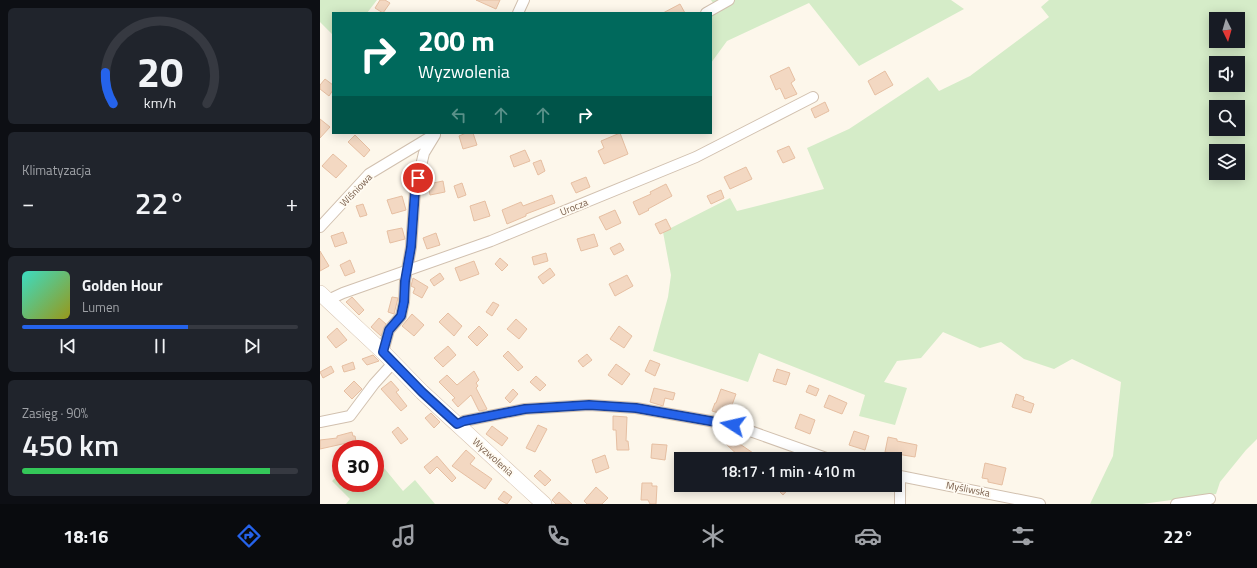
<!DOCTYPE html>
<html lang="pl">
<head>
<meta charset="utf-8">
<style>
  :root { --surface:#171b24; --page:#20242c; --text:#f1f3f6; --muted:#9ea1a6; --line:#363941; --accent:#2563eb }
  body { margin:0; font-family:"Titillium Web",sans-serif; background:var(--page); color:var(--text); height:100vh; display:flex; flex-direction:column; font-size:15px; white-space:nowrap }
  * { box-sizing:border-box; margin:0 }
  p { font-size:13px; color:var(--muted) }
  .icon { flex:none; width:22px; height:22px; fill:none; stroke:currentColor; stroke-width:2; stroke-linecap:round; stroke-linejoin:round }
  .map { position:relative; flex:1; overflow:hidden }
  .drawer { display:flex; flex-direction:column; gap:8px; padding:8px; background:#0d0f14; width:320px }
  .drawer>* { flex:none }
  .hud { position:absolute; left:12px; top:12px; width:380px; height:122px; border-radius:0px; box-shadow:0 2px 10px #0003; background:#00695c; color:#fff; overflow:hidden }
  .needle { width:26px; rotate:175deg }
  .fabs { position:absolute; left:889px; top:12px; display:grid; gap:8px }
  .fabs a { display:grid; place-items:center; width:36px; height:36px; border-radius:0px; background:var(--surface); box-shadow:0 2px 10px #0003; font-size:20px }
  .speed { position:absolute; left:12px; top:440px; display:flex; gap:8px; font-size:20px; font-weight:700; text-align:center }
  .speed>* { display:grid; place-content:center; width:52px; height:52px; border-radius:50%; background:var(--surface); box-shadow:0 2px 10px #0003; line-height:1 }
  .speed .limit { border:6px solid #d22; background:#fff; color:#111 }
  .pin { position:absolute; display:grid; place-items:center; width:34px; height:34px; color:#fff; margin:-17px; border:2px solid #fff; border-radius:50%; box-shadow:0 1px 4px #0007 }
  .me { position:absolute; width:44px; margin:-22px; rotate:280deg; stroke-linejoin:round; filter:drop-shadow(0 0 3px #0008) }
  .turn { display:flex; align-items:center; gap:14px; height:84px; padding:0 20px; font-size:18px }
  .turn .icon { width:52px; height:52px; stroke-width:2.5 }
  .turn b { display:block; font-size:28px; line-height:34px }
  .lanes { display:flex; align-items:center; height:38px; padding:0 20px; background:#0003; justify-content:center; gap:20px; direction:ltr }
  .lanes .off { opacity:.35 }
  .big { font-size:30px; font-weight:600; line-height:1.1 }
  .drawer .widget { flex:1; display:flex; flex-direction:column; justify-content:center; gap:6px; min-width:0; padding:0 14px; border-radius:6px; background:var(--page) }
  .drawer .dial { align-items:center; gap:0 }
  .dial svg { height:104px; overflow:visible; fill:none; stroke:var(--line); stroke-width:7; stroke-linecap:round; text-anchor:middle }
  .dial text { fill:var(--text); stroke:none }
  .song { display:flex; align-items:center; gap:12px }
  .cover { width:48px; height:48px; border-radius:6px; background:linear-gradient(135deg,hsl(170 70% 55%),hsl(60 70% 35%)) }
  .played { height:4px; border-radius:2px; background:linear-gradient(90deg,var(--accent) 60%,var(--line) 60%) }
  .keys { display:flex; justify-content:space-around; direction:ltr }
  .heat { display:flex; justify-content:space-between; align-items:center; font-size:22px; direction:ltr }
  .charge { height:6px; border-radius:3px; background:linear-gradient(90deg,#34c759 90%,var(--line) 0) }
  .trip { position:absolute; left:354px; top:452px; width:228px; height:40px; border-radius:0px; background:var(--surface); box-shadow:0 2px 10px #0003; font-weight:600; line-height:40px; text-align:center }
  .menu { display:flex; height:64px; justify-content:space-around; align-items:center; background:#090b0e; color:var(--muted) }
  .menu .icon { width:28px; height:28px }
  .menu .current { color:var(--accent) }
  .menu b { font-size:18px; color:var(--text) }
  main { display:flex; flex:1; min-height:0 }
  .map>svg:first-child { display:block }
  .green { fill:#d5ecc8; fill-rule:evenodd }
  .building { fill:#f3d8c2; stroke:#e6bfa2 }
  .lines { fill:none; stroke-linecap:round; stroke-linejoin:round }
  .street-casing { stroke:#d1c0af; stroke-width:12 }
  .secondary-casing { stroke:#d6c2af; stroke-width:16 }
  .street { stroke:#fff; stroke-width:10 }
  .secondary { stroke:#fff; stroke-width:15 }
  .route-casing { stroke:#184099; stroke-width:10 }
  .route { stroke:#2563eb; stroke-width:7 }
  .labels { text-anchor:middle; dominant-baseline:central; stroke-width:3.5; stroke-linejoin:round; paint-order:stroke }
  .street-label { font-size:10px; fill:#7a5f4c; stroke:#fffbf2 }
</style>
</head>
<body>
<main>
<section class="drawer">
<div class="widget dial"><svg viewBox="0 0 100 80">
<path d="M14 69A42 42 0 1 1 86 69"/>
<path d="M14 69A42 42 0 0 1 8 45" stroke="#2563eb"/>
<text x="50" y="56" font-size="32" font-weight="700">20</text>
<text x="50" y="72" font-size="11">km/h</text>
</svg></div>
<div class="widget"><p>Klimatyzacja</p>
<div class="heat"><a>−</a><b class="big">22°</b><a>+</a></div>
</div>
<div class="widget">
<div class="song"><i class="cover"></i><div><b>Golden Hour</b><p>Lumen</p></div></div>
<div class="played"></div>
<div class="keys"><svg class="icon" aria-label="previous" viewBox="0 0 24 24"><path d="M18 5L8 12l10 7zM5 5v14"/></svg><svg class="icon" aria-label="pause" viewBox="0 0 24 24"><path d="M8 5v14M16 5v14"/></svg><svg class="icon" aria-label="next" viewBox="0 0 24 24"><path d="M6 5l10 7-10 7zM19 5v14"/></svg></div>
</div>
<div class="widget"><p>Zasięg · 90%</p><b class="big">450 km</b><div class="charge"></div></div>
</section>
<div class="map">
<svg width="937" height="504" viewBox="0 0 937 504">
  <rect width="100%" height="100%" fill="#fdf7eb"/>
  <!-- green -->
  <path class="green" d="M 0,0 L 57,0 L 47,13 L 13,13 L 13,35 L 0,22 Z
    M 391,0 L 631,0 L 644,9 L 539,66 L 489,3 L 407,41 L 391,63 L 391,13 L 398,10 Z
    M 729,0 L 937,0 L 937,439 L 926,450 L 900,482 L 896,494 L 822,504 L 770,504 L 793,456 L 801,382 L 752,359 L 734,369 L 704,359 L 681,342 L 660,348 L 623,332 L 601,358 L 577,361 L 564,382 L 587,388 L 575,425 L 539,416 L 545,395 L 439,353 L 428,382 L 333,351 L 348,297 L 351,275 L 343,232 L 410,198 L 417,211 L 504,189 L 487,148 L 529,129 L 608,77 L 619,91 L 650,76 L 729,17 L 721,7 ZM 896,19 L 918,19 L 918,41 L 896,41 ZM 896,63 L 918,63 L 918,85 L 896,85 ZM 896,107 L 918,107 L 918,129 L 896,129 ZM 896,151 L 918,151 L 918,173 L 896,173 Z
    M 55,457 L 83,491 L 95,480 L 115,504 L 26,504 L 30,499 L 12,481 L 21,472 L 21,483 L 55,483 Z"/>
  <!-- building -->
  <path class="building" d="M 60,0 L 65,0 L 70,3 L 63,13 L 55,8 Z
    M 156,0 L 180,0 L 176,9 Z
    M 360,4 L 365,13 L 343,13 Z
    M 469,67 L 475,80 L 471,83 L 477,94 L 465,99 L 460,88 L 456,90 L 450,76 Z
    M 565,71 L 573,85 L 555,95 L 548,81 Z
    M 5,79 L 13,85 L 13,90 L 9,96 L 0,89 L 0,85 Z
    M 505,102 L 509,111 L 495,118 L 491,109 Z
    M 0,119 L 10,127 L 0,138 Z
    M 146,133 L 153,133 L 157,145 L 143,149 L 139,136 Z
    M 300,133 L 308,154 L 284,164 L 278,151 L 284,148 L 281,141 Z
    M 35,135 L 50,150 L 44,157 L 28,142 Z
    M 469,146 L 475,158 L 463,163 L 457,151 Z
    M 205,150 L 210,161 L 194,167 L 190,156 Z
    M 13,154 L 27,166 L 16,178 L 2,166 Z
    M 221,160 L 225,171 L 218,175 L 213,163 Z
    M 426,167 L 432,179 L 410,189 L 404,177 Z
    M 266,177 L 270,187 L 256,193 L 251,183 Z
    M 123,181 L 125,192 L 110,195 L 108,184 Z
    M 142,183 L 146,195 L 138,198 L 134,186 Z
    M 346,184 L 352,196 L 328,209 L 329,210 L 319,215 L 313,202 L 331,194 L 330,192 Z
    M 401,190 L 404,198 L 391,204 L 387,196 Z
    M 232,195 L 235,203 L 206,214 L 206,216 L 187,224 L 182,210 L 201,202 L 203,206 Z
    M 82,196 L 86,210 L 72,214 L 67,200 Z
    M 165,201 L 170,216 L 154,221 L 150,206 Z
    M 43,204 L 47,215 L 40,217 L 36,206 Z
    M 295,210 L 301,223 L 286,230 L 279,217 Z
    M 346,219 L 351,229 L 340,234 L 335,224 Z
    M 82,228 L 85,239 L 70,243 L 67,231 Z
    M 23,232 L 27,243 L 15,247 L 11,236 Z
    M 116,233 L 120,245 L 107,249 L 103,238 Z
    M 274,234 L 278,246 L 261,251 L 257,239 Z
    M 300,243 L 304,250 L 294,255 L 290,248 Z
    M 0,251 L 9,266 L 0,271 Z
    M 226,253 L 228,261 L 214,265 L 212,257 Z
    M 180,258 L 188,265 L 182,271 L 175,264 Z
    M 30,260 L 35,272 L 25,276 L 20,265 Z
    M 154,261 L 159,274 L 140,281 L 135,268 Z
    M 230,268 L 235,275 L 223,284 L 218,277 Z
    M 120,273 L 124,279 L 114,286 L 110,280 Z
    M 307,275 L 313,286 L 295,296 L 289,284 Z
    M 93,278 L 108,287 L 102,298 L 93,293 L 95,288 L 91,286 Z
    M 32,297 L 44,310 L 39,315 L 26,302 Z
    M 72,297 L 78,298 L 74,314 L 68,312 Z
    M 173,302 L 179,305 L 172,316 L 166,312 Z
    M 128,313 L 142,326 L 134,336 L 119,322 Z
    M 92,314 L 104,325 L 94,336 L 82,326 Z
    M 59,318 L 66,324 L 61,336 L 51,327 Z
    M 196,319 L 207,329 L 199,339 L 187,329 Z
    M 159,326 L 168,335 L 157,346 L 148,337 Z
    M 299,326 L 312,336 L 304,348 L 290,339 Z
    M 17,328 L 27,340 L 16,348 L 7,337 Z
    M 128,346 L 136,355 L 123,367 L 114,358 Z
    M 188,351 L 203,367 L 198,371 L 183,356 Z
    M 267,354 L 272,360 L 263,367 L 258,361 Z
    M 53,355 L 59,361 L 47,365 L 42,359 Z
    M 330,360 L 340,364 L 335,376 L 325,371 Z
    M 33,362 L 35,369 L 24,372 L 22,366 Z
    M 296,364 L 310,374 L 302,385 L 288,375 Z
    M 11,366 L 14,372 L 3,378 L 0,372 Z
    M 457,369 L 470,373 L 466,385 L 453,381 Z
    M 154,371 L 159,380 L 156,383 L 158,386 L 156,388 L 167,409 L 165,410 L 159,411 L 151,395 L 138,407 L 132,400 L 135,398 L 119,382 L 127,375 L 137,385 Z
    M 216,376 L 226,385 L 220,391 L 210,382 Z
    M 34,381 L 42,389 L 32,399 L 24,391 Z
    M 71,381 L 79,390 L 76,392 L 87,406 L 81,411 L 61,389 Z
    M 489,385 L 499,389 L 496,396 L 486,392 Z
    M 334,388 L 355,393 L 353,400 L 345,398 L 343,406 L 330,402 Z
    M 193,389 L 198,394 L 190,403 L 185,398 Z
    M 401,389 L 416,394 L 408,416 L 392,411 L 395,403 L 396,403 Z
    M 696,394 L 704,397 L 703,400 L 714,404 L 711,413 L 692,407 Z
    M 509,395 L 527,403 L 522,414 L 504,407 Z
    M 111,413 L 120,422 L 114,428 L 105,418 Z
    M 480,414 L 495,420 L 490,434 L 475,428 Z
    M 293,416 L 307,417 L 306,441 L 308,441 L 309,450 L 297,450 L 296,430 L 293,430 Z
    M 218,425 L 227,429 L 215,452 L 206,448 Z
    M 172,426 L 188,438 L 182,446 L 166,434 Z
    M 78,427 L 88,439 L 81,444 L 72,432 Z
    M 534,431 L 549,436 L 545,450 L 529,445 Z
    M 32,432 L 33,436 L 35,436 L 36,441 L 0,449 L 0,440 L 17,438 L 17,436 Z
    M 568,437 L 577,439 L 577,441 L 597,445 L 595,457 L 565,452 Z
    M 411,438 L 433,453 L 428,459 L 422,459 L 406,444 Z
    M 332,444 L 347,445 L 345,460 L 331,458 Z
    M 146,450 L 155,458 L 150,464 L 172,479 L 165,489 L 132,466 Z
    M 285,455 L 289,468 L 276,473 L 272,460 Z
    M 117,456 L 136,478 L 132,482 L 117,467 L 110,474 L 104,467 Z
    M 665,463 L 686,468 L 682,485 L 668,482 L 668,479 L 662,478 Z
    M 220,470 L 231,480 L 225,486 L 214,476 Z
    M 322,483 L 332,483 L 332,486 L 337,486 L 336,504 L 330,504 L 328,500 L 321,500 Z
    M 453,485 L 472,485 L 463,495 Z
    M 276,487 L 288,498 L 282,504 L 267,504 L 264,501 Z
    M 184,491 L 192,497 L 187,504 L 178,499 Z
    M 239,492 L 252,504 L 236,504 L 232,500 Z"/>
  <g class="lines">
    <!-- street casing -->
    <g class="street-casing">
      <path id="street" d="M 198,13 L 204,0
        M 386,13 L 409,0
        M 0,227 L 49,174 L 112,136
        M 8,300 L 23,293 L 171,241 L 376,157 L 493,97
        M 63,352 L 69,330 L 81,316 L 84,302 L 85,281 L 91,247 L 95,191 L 104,153 L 115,135
        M 0,422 L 30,416 L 54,384 L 73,363
        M 137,424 L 144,421 L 205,409 L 269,405 L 316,408 L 413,425 L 509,459
        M 575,475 L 720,504
        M 580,476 L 580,504
        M 856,504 L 890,499"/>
    </g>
    <!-- secondary casing -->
    <g class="secondary-casing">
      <path id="secondary" d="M 0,293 L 63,352 L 102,392 L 224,504"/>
    </g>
    <!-- street -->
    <use href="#street" class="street"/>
    <!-- secondary -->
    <use href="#secondary" class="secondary"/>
  </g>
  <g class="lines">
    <!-- route casing -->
    <g class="route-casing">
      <path id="route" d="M 98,178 L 95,191 L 91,247 L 85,281 L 84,302 L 81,316 L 69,330 L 63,352 L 102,392 L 137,424 L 144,421 L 205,409 L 269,405 L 316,408 L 413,425"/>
    </g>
    <!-- route -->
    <use href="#route" class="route"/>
  </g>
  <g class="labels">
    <!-- street labels -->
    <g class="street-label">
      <text transform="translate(36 190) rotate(-46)">Wiśniowa</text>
      <text transform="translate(254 207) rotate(-22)">Urocza</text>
      <text transform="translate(173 457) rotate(42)">Wyzwolenia</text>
      <text transform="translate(648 489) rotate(11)">Myśliwska</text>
    </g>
  </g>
</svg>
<div class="fabs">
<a><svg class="needle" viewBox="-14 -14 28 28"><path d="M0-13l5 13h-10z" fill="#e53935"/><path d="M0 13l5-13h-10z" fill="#9ea1a6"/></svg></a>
<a><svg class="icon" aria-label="sound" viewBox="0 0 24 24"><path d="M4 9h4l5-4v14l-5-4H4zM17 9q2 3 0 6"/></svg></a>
<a><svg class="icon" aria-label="search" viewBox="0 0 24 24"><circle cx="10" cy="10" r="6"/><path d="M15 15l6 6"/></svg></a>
<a><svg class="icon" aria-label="layers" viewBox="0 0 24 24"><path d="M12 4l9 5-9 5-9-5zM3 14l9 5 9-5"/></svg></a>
</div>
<div class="speed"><div class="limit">30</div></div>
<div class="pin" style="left:98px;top:178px;background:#d93025"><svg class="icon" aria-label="arrive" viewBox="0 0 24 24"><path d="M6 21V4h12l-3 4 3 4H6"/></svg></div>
<svg class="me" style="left:413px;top:425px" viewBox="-20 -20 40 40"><circle r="19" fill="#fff"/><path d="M0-13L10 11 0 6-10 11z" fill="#2563eb"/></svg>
<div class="trip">18:17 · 1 min · 410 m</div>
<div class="hud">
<div class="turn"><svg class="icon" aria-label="right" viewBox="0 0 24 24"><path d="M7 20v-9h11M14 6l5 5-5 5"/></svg><div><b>200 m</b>Wyzwolenia</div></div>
<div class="lanes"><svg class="icon off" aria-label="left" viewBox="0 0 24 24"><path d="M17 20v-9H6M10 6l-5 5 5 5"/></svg><svg class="icon off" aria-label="ahead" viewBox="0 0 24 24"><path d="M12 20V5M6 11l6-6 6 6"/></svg><svg class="icon off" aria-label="ahead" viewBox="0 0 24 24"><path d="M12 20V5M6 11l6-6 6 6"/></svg><svg class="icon" aria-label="right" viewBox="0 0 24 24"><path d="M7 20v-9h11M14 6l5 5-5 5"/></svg></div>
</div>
</div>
</main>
<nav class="menu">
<b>18:16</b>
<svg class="icon current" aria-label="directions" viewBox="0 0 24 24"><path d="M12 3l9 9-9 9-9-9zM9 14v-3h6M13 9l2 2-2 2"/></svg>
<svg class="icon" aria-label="music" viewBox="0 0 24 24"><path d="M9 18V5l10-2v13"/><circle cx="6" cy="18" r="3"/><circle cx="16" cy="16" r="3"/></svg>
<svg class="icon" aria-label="phone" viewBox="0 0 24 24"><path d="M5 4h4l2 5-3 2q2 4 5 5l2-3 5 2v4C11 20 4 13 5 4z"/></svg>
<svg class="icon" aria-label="climate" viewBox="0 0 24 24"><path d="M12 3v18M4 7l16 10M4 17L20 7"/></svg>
<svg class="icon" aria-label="car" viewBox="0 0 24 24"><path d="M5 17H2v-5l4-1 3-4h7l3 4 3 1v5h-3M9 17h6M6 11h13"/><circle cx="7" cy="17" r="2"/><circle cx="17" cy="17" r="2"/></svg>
<svg class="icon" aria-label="filters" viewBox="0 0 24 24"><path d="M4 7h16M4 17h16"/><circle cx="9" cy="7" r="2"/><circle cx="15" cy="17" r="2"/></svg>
<b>22°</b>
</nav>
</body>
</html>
